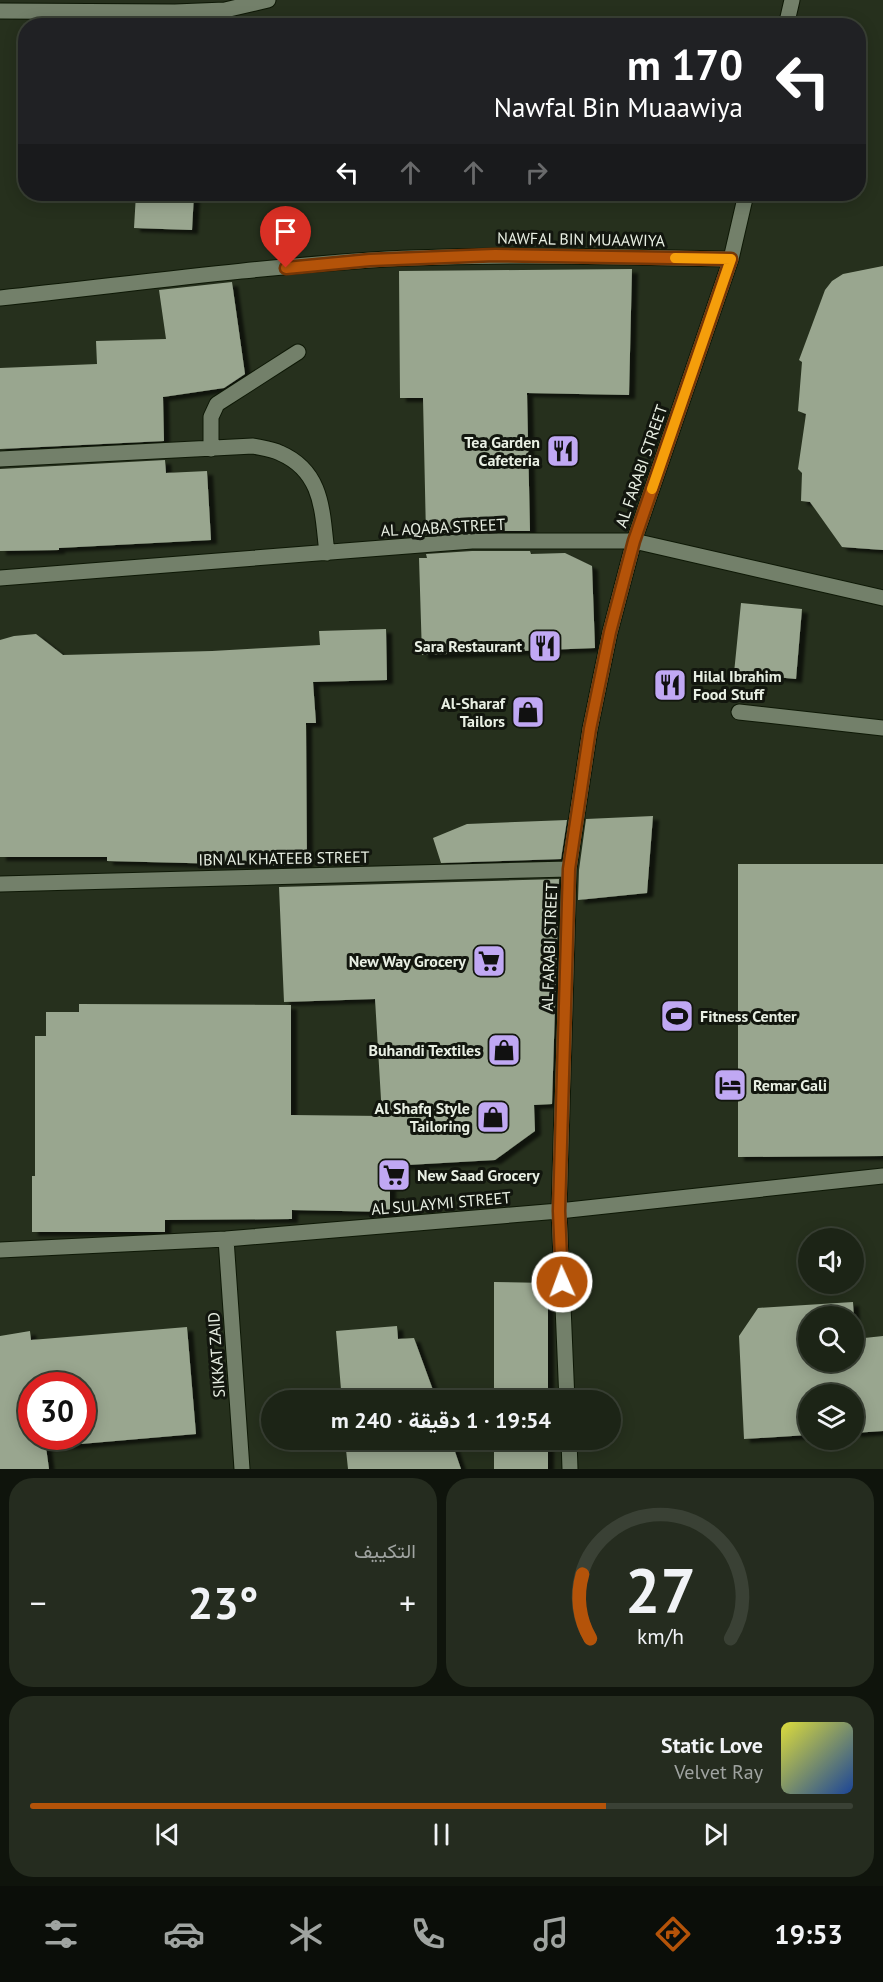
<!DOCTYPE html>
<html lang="ar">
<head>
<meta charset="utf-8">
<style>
  :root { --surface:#1c2416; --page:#252c1f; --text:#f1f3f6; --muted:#a0a4a1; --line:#3a4135; --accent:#b45309 }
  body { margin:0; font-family:"PT Sans",Vazirmatn,sans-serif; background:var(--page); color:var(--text); direction:rtl; height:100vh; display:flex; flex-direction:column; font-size:22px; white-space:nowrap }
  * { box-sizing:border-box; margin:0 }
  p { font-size:20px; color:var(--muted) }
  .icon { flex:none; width:33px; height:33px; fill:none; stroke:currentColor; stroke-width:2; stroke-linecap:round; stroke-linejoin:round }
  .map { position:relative; height:1469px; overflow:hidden; direction:ltr }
  .details { display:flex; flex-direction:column; gap:9px; padding:9px; background:#0f140c; flex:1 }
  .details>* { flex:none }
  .top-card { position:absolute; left:18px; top:18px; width:848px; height:183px; border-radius:24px; box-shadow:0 3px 15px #0003,0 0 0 2px var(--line); direction:rtl; background:#202124; color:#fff; overflow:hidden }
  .fabs { position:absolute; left:798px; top:1228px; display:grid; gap:12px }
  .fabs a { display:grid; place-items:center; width:66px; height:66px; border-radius:50%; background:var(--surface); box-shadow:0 3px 15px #0003,0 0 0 2px var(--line); font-size:30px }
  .speed { position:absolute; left:18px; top:1372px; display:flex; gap:12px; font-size:30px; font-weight:700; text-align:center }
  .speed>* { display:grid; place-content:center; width:78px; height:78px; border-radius:50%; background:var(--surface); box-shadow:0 3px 15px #0003,0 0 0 2px var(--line); line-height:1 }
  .speed .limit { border:9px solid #d22; background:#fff; color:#111 }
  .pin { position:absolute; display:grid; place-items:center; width:51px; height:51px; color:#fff; margin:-62px -26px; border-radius:50% 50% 50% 0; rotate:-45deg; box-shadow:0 0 6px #0007 }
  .pin .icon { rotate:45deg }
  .me { position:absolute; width:66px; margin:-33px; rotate:358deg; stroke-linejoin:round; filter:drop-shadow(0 0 4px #0008) }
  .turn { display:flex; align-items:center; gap:21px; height:126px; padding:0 24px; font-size:27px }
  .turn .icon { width:78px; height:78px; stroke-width:2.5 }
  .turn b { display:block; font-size:42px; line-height:51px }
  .lanes { display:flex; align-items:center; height:57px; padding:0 24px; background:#0003; justify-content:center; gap:30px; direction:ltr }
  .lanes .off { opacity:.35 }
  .big { font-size:45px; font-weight:700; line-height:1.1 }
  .details .tile { flex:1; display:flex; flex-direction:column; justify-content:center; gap:9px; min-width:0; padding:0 21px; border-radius:24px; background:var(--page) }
  .details .dial { align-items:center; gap:0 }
  .dial svg { height:156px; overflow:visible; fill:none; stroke:var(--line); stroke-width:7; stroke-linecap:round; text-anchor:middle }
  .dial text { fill:var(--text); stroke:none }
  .song { display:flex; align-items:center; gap:18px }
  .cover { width:72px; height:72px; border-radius:9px; background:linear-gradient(135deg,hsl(60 70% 55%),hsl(220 70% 35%)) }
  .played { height:6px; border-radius:3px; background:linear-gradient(90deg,var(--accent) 70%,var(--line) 70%) }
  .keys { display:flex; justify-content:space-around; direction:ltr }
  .heat { display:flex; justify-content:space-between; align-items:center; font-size:33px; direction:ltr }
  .details .tiles { flex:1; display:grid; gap:9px; grid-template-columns:1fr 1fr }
  .tile:last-child { grid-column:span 2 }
  .trip { position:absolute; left:261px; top:1390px; width:360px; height:60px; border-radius:30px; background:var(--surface); box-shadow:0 3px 15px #0003,0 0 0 2px var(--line); font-weight:700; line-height:60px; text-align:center; direction:rtl }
  .tab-bar { display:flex; height:96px; justify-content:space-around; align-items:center; background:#0b0e09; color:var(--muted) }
  .tab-bar .icon { width:42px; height:42px }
  .tab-bar .active { color:var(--accent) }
  .tab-bar b { font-size:27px; color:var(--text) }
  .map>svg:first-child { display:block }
  .building { fill:#99a68f; fill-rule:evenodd; filter:url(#shadow) }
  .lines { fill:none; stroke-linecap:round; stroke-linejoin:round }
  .minor-casing { stroke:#0e1806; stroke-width:17 }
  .minor { stroke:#73806a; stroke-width:15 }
  .route-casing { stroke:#753606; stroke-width:15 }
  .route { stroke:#b45309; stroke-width:10 }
  .slow { stroke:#f59e0b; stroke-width:10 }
  .labels { text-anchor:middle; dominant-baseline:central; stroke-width:6; stroke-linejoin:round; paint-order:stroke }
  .street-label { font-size:16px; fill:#e8efe3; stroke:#12160e }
  .poi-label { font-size:16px; font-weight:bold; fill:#e8efe3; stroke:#12160e; text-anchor:end }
</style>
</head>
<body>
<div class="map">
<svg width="883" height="1469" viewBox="0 0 883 1469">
  <defs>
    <filter id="shadow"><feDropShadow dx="6" dy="4" stdDeviation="1.5" flood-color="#0009"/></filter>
  </defs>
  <rect width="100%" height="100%" fill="#26301d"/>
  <!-- building -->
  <path class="building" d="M 136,194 L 194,194 L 192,230 L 134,228 Z
    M 883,266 L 883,550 L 842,547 L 810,502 L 801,501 L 802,473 L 798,469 L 806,414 L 798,411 L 802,362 L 799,360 L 825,290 L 832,281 L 843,274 Z
    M 632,269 L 629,395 L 527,393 L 530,531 L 471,531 L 426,535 L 423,398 L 400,398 L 399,271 Z
    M 232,282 L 245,374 L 224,388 L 163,397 L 164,441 L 0,449 L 0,368 L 97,364 L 96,341 L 166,339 L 159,290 Z
    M 165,460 L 166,473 L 207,471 L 211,540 L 59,548 L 59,550 L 0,551 L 0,469 Z
    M 472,551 L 530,551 L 531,554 L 565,553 L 592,566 L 595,648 L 422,655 L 419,558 L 427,558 L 426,554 Z
    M 741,603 L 802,609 L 796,679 L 734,673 Z
    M 386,629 L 387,680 L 313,682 L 316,723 L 306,723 L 307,866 L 107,861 L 107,857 L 0,857 L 0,640 L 14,636 L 36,634 L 63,655 L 212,651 L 320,645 L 319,631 Z
    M 653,816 L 647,893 L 578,900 L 579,870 L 586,819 Z
    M 567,820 L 561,859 L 441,863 L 433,838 L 467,824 Z
    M 738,864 L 883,864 L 883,1156 L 738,1157 Z
    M 559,879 L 552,1104 L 534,1105 L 535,1131 L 495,1160 L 390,1166 L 390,1212 L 292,1210 L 292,1219 L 165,1220 L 165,1232 L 32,1232 L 32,1176 L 35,1176 L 35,1036 L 46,1036 L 46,1012 L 79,1012 L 79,1004 L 291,1005 L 291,1115 L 382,1116 L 375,999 L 284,1002 L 279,887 Z
    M 494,1282 L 548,1283 L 548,1401 L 494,1401 Z
    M 853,1302 L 855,1339 L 883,1336 L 883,1431 L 854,1433 L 854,1395 L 808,1395 L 808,1435 L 744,1439 L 739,1336 L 758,1308 ZM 808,1317 L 854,1317 L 854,1362 L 808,1362 Z
    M 397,1326 L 398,1339 L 414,1338 L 437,1401 L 342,1401 L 336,1331 Z
    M 187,1327 L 196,1434 L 46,1447 L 49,1469 L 0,1469 L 0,1336 L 30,1331 L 31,1340 ZM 32,1386 L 82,1386 L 82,1437 L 32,1437 Z
    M 345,1440 L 451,1440 L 461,1469 L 348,1469 Z
    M 494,1440 L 548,1440 L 548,1469 L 494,1469 Z"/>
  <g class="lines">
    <!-- minor casing -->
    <g class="minor-casing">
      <path id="minor" d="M 0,11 L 175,12 L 225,10 L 268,0
        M 786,26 L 792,0
        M 0,298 C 123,285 247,268 371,260 C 491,253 611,257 731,259
        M 211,449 L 211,417 L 217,404 L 298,352
        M 0,459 L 253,446 C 262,448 272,449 280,453 C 324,472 322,513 327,553
        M 0,578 L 472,541 L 634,541 L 883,598
        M 739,712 L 883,728
        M 0,884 L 569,869
        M 226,1239 L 242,1469
        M 0,1250 L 226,1239 L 559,1211 L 883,1176
        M 567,1401 L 559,1211 L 569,869 L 590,729 L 610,632 L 634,541 L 731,259 L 746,194
        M 569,1440 L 570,1469"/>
    </g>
    <!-- minor -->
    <use href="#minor" class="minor"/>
  </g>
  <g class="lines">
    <!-- route casing -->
    <g class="route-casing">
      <path id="route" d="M 286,268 L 370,260 L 495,255 L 731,259 L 634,541 L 610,632 L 590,729 L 569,869 L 559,1211 L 562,1282"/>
    </g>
    <!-- route -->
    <use href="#route" class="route"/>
    <!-- slow -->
    <path class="slow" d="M 652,489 L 731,259 L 675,258"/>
  </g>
  <!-- icons -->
  <defs>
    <g id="restaurant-square" transform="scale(1.725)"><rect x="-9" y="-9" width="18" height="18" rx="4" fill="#c0a8f3" stroke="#12160e"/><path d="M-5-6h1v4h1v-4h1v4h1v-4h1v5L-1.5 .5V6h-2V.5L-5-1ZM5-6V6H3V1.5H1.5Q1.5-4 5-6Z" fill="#111"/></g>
    <g id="shop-square" transform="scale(1.725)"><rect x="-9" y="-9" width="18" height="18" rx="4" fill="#c0a8f3" stroke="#12160e"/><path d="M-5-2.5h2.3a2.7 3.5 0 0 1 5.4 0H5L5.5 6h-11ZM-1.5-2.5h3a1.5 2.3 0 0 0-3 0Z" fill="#111"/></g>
    <g id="supermarket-square" transform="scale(1.725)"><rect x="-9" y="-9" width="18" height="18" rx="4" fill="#c0a8f3" stroke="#12160e"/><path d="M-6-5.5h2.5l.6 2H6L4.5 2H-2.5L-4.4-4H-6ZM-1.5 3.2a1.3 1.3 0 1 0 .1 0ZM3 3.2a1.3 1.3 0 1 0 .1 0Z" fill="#111"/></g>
    <g id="stadium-square" transform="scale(1.725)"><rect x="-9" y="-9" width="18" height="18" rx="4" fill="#c0a8f3" stroke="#12160e"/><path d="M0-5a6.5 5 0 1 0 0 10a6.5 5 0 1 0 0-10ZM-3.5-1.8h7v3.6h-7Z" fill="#111"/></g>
    <g id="hotel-square" transform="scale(1.725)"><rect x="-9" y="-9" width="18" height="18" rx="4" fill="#c0a8f3" stroke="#12160e"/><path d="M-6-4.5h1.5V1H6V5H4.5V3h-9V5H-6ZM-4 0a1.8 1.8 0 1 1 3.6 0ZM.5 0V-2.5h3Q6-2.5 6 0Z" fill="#111"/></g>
  </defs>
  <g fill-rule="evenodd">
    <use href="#restaurant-square" x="563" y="451"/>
    <use href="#restaurant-square" x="545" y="646"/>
    <use href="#restaurant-square" x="670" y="685"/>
    <use href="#shop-square" x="528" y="712"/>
    <use href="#supermarket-square" x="489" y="961"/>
    <use href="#stadium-square" x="677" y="1016"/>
    <use href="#shop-square" x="504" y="1050"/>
    <use href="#hotel-square" x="730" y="1085"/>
    <use href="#shop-square" x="493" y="1117"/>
    <use href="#supermarket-square" x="394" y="1175"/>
  </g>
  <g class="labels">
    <!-- street labels -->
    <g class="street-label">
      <text transform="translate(581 239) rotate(1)">NAWFAL BIN MUAAWIYA</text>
      <text transform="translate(641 466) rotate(-71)">AL FARABI STREET</text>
      <text transform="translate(443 527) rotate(-3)">AL AQABA STREET</text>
      <text transform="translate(284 858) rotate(-1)">IBN AL KHATEEB STREET</text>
      <text transform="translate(549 947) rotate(-88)">AL FARABI STREET</text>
      <text transform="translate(441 1203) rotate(-5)">AL SULAYMI STREET</text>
      <text transform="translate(216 1355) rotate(-94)">SIKKAT ZAID</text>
    </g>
    <!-- poi labels -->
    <g class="poi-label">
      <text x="540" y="442">Tea Garden<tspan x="540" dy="18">Cafeteria</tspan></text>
      <text x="522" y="646">Sara Restaurant</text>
      <text x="693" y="676" text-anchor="start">Hilal Ibrahim<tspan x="693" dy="18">Food Stuff</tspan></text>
      <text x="505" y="703">Al-Sharaf<tspan x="505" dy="18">Tailors</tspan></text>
      <text x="466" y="961">New Way Grocery</text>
      <text x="700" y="1016" text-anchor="start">Fitness Center</text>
      <text x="481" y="1050">Buhandi Textiles</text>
      <text x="753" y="1085" text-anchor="start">Remar Gali</text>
      <text x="470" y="1108">Al Shafq Style<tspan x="470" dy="18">Tailoring</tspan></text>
      <text x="417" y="1175" text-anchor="start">New Saad Grocery</text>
    </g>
  </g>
</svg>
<div class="fabs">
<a><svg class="icon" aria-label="sound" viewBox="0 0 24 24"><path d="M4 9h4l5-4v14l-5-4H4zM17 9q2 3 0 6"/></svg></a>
<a><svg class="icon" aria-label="search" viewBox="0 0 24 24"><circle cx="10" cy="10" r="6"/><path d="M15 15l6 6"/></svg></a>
<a><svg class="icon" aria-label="layers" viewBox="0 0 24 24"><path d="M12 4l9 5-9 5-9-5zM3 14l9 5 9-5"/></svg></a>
</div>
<div class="speed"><div class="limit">30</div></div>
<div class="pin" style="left:286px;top:268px;background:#d93025"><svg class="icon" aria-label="arrive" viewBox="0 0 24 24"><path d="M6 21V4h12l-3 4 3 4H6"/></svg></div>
<svg class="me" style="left:562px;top:1282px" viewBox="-20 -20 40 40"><circle r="17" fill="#b45309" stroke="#fff" stroke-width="3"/><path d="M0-11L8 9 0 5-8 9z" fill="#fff"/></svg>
<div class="trip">19:54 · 1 دقيقة · 240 m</div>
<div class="top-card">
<div class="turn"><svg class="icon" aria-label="left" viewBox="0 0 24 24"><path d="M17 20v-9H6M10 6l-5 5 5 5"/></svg><div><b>170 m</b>Nawfal Bin Muaawiya</div></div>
<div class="lanes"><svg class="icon" aria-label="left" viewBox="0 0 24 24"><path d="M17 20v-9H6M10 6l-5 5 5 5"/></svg><svg class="icon off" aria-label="ahead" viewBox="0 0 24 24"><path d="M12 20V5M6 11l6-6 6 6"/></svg><svg class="icon off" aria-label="ahead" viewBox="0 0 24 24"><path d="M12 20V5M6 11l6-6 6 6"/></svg><svg class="icon off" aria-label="right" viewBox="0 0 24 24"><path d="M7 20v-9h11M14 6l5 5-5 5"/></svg></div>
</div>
</div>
<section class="details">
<div class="tiles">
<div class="tile dial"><svg viewBox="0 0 100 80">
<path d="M14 69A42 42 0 1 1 86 69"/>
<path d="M14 69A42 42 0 0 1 10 36" stroke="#b45309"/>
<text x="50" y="56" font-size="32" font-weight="700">27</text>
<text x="50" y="72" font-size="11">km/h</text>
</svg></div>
<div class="tile"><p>التكييف</p>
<div class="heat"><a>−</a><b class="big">23°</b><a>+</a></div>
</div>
<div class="tile">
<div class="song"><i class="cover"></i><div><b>Static Love</b><p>Velvet Ray</p></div></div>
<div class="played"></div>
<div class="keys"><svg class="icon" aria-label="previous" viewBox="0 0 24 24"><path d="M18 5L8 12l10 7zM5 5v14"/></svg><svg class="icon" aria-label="pause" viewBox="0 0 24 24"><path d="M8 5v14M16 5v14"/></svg><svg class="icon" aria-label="next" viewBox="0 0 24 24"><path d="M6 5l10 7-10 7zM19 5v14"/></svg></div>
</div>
</div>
</section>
<nav class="tab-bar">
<b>19:53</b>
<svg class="icon active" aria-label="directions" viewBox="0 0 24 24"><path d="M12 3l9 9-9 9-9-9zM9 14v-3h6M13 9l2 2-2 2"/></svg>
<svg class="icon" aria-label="music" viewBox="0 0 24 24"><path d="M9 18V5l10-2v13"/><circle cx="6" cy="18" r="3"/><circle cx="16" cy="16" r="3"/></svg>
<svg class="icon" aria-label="phone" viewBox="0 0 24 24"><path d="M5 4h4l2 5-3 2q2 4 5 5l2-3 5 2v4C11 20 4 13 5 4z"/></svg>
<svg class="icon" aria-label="climate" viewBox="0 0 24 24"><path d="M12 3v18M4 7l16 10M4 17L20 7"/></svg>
<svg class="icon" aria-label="car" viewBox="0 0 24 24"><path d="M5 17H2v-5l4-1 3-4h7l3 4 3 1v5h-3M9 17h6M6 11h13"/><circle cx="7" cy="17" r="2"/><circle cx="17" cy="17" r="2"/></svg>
<svg class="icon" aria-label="filters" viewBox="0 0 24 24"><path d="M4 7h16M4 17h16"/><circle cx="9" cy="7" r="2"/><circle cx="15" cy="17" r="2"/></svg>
</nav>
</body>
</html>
